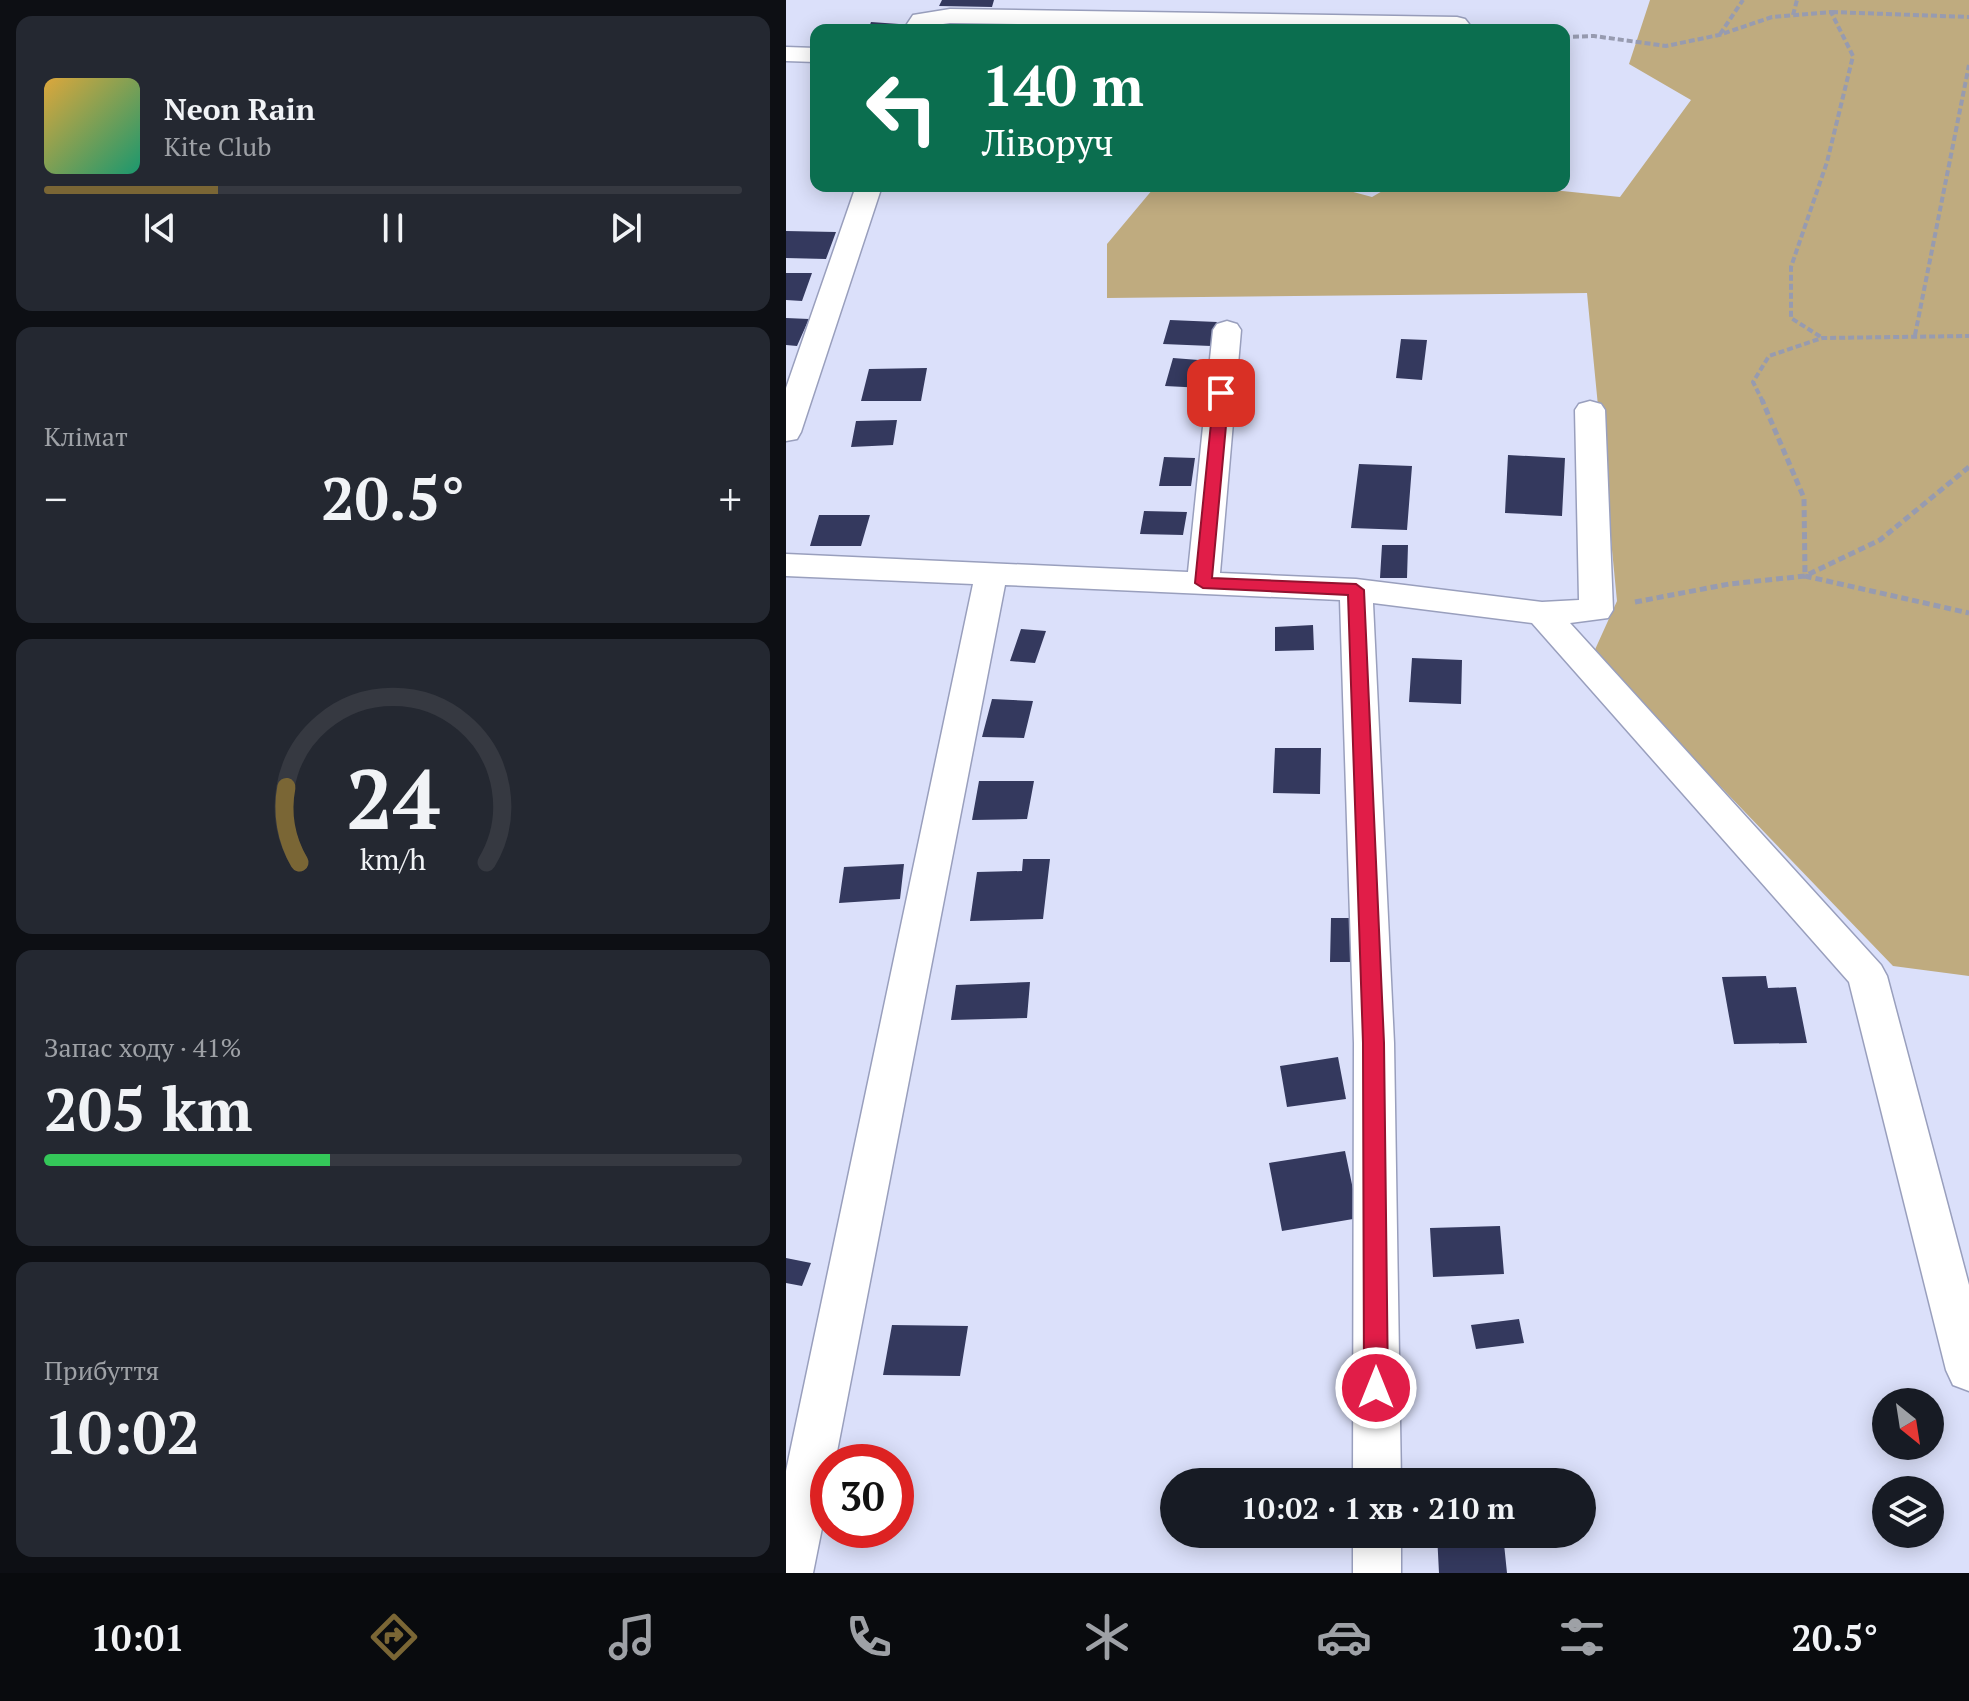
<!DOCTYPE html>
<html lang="uk">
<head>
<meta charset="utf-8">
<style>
  :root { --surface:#171b24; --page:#242831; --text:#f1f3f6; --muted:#9ea1a6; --line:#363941; --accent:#7a6635 }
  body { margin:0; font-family:"PT Serif",serif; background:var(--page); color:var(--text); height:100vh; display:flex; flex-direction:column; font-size:30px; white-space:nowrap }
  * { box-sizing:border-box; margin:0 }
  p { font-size:26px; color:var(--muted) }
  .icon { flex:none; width:44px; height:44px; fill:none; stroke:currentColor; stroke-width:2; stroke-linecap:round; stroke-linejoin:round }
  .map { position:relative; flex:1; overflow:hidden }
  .drawer { display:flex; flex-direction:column; gap:16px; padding:16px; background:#0d0f14; width:786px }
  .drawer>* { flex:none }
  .guide { position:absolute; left:24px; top:24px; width:760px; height:168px; border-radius:16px; box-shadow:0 4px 20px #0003; background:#0b6e4f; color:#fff; overflow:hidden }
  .needle { width:52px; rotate:150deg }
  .controls { position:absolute; left:1086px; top:1388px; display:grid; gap:16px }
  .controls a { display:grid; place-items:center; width:72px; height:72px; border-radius:50%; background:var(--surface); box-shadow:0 4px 20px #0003; font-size:40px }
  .speed { position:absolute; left:24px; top:1444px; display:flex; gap:16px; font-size:40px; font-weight:700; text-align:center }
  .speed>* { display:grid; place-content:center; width:104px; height:104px; border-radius:50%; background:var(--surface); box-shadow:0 4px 20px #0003; line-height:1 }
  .speed .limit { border:12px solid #d22; background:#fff; color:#111 }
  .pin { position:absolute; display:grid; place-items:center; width:68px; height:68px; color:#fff; margin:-34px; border-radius:16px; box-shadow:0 4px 12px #0006 }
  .me { position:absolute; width:88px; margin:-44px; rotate:0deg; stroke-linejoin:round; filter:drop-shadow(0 0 6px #0008) }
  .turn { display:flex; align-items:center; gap:28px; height:168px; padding:0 40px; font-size:36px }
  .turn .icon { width:104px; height:104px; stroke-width:2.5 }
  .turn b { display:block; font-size:56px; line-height:68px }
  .big { font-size:60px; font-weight:600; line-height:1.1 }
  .drawer .tile { flex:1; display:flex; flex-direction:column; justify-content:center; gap:12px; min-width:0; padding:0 28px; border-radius:16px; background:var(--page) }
  .drawer .dial { align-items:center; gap:0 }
  .dial svg { height:208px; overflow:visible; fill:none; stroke:var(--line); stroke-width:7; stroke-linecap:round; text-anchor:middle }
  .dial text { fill:var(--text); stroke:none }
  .song { display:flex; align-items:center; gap:24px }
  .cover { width:96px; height:96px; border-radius:12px; background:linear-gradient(135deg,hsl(40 70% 55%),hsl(160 70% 35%)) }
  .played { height:8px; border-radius:4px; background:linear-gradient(90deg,var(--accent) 25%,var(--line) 25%) }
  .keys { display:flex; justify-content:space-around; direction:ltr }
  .heat { display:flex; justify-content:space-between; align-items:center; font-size:44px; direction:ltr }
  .charge { height:12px; border-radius:6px; background:linear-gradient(90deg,#34c759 41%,var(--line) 0) }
  .trip { position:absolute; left:374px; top:1468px; width:436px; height:80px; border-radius:40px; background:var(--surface); box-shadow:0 4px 20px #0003; font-weight:600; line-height:80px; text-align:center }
  .dock { display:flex; height:128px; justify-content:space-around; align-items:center; background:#090b0e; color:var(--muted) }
  .dock .icon { width:56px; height:56px }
  .dock .on { color:var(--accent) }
  .dock b { font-size:36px; color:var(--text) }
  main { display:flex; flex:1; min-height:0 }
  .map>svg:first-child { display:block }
  .forest { fill:#bfab7f }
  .building { fill:#34395e }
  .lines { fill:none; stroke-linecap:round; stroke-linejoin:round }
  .street-casing { stroke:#999fbd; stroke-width:3 }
  .path-far1 { stroke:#979bb0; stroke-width:4; stroke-dasharray:6 3; stroke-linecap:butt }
  .path { stroke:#979bb0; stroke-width:5; stroke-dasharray:7 4; stroke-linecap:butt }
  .street { fill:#fff; fill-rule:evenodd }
  .route { fill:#e11d48; stroke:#92132f; stroke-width:2 }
</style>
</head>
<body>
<main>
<section class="drawer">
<div class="tile">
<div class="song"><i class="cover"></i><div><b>Neon Rain</b><p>Kite Club</p></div></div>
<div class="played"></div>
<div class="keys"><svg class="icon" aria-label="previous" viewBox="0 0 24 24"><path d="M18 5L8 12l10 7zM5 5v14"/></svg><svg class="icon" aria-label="pause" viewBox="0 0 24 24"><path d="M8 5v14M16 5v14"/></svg><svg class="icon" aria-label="next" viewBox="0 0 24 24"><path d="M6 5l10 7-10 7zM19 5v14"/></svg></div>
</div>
<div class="tile"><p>Клімат</p>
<div class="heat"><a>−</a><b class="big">20.5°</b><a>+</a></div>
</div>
<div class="tile dial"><svg viewBox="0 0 100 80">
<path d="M14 69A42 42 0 1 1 86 69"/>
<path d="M14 69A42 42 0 0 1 9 40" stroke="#7a6635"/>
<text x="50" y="56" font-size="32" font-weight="700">24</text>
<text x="50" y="72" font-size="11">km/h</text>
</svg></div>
<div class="tile"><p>Запас ходу · 41%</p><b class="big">205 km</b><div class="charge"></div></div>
<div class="tile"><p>Прибуття</p><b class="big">10:02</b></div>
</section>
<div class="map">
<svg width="1183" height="1573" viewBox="0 0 1183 1573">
  <rect width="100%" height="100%" fill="#dbe0fa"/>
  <!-- forest -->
  <path class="forest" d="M 864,0 L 1183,0 L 1183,976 L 1107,966 L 807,654 L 831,601 L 801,293 L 321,298 L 321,244 L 367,189 L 382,186 L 545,186 L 586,197 L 605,186 L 728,186 L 834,197 L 905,100 L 843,64 Z"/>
  <!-- building -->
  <path class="building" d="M 156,0 L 208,0 L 206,7 L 153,6 Z
    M 85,22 L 113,24 L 110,30 L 82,30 Z
    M 0,231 L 50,232 L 40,259 L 0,258 Z
    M 0,273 L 26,273 L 16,301 L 0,300 Z
    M 0,318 L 23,319 L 11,346 L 0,345 Z
    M 384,320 L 431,322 L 425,346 L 377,344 Z
    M 615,339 L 641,340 L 636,380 L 610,378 Z
    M 387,358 L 426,361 L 418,388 L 379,386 Z
    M 141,368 L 135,401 L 75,401 L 83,369 Z
    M 111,420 L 107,445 L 65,447 L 70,421 Z
    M 722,455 L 779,458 L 776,516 L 719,513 Z
    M 378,457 L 409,458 L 405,486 L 373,486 Z
    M 573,464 L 626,466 L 621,530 L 565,528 Z
    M 358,511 L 401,512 L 397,535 L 354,534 Z
    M 33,515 L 84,515 L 75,546 L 24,546 Z
    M 596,545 L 622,545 L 621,578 L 594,578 Z
    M 527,625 L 528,650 L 489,651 L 489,627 Z
    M 235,629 L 260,631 L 249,663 L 224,661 Z
    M 626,658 L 676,660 L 675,704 L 623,702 Z
    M 206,699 L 247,701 L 238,738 L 196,737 Z
    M 489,748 L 535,748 L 534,794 L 487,793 Z
    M 193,781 L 248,781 L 241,819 L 186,820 Z
    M 237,859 L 264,859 L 257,919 L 184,921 L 191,872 L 236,871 Z
    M 118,864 L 114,899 L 53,903 L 58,867 Z
    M 545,918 L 579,918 L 579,962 L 544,962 Z
    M 980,976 L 982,988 L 1010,987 L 1021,1043 L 948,1044 L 936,977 Z
    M 244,982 L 241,1018 L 165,1020 L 170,985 Z
    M 552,1057 L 560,1099 L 501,1107 L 494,1066 Z
    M 559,1151 L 573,1218 L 496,1231 L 483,1163 Z
    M 714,1226 L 718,1274 L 647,1277 L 644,1228 Z
    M 0,1258 L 25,1263 L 16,1286 L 0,1283 Z
    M 733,1319 L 738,1343 L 690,1349 L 685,1325 Z
    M 106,1325 L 182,1326 L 174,1376 L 97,1375 Z
    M 651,1534 L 717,1534 L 721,1573 L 653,1573 Z"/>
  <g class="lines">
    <!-- street casing -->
    <g class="street-casing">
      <path id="street" d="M 164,9 L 671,17 L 679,19 L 683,24 L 675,30 L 603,30 L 164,23 L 143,26 L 141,30 L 117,30 L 127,15 Z
        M 0,47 L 30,48 L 30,62 L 0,61 Z
        M 70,186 L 96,186 L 15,432 L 11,439 L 0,441 L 0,388 Z
        M 441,321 L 451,324 L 455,330 L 434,573 L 570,579 L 756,602 L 793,600 L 789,410 L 793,404 L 804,401 L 815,404 L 819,410 L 827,610 L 822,618 L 784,623 L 1095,965 L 1101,976 L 1183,1285 L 1183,1391 L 1167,1385 L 1160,1370 L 1063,982 L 746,623 L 587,603 L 608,1043 L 615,1482 L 567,1482 L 568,1043 L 554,600 L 219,585 L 49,1462 L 42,1462 L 42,1498 L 27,1573 L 0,1573 L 0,1471 L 187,584 L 0,576 L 0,554 L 402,572 L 427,330 L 431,324 Z
        M 567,1534 L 615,1534 L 615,1573 L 567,1573 Z"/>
    </g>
    <!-- path-far1 -->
    <path class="path-far1" d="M 1046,12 L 1183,17
      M 1007,15 L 1011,0
      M 934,34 L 957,0
      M 778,37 L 808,36 L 880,46 L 933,35 L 986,17 L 1045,12 L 1067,56 L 1041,162 L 1005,267 L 1005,318 L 1035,337
      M 1129,335 L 1183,65
      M 977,402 L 967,382 L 983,356 L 1036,338 L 1183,336"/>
    <!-- path -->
    <path class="path" d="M 1183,467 L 1094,540 L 1019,576 L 1183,613
      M 849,602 L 943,584 L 1019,576 L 1018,498 L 976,400"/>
    <!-- street -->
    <use href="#street" class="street"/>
  </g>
  <!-- route -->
  <path class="route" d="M 435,389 L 443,393 L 426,578 L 570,584 L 578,590 L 598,1043 L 602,1388 L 598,1396 L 590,1399 L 582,1396 L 578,1388 L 577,1043 L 562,595 L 417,588 L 409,583 L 428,393 Z"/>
</svg>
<div class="controls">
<a><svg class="needle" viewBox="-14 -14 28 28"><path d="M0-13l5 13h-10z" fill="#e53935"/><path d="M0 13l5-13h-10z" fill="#9ea1a6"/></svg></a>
<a><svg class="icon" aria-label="layers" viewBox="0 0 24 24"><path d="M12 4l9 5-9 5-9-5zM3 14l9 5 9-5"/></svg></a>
</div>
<div class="speed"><div class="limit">30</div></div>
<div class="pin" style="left:435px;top:393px;background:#d93025"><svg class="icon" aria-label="arrive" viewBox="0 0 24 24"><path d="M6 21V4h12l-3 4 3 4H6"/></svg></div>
<svg class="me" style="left:590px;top:1388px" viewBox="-20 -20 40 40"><circle r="17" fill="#e11d48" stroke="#fff" stroke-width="3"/><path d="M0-11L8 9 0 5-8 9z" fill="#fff"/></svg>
<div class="trip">10:02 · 1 хв · 210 m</div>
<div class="guide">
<div class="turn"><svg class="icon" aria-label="left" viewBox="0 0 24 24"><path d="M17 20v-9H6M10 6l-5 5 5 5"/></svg><div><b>140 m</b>Ліворуч</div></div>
</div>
</div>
</main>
<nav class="dock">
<b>10:01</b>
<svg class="icon on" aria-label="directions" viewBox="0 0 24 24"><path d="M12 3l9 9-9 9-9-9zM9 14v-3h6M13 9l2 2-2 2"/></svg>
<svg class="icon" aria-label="music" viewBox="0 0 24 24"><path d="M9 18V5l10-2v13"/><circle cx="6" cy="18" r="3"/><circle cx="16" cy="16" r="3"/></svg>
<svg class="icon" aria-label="phone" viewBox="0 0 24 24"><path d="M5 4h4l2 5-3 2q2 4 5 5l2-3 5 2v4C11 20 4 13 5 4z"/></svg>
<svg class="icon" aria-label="climate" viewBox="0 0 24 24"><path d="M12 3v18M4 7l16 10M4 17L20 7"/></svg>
<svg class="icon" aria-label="car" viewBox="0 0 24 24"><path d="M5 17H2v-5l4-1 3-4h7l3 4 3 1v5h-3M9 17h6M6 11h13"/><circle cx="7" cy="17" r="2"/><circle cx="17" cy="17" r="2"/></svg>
<svg class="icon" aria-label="filters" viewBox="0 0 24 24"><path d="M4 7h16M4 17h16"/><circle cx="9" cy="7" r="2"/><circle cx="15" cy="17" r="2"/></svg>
<b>20.5°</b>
</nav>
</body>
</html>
